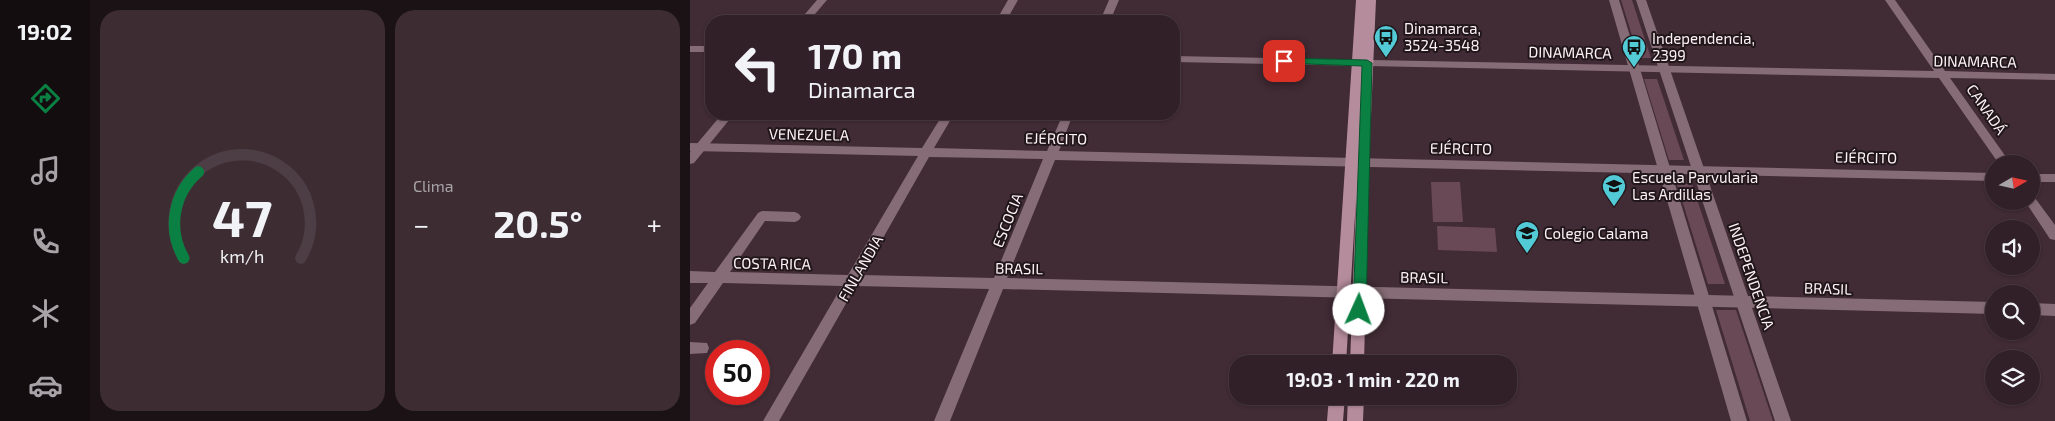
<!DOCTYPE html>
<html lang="es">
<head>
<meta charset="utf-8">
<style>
  :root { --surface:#312027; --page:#3d2d33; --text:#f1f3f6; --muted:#a8a3a7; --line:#4c3e44; --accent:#0b8043 }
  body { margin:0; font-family:"Exo 2",sans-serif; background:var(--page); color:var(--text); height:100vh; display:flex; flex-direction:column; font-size:19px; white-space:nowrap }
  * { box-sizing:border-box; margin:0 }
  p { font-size:16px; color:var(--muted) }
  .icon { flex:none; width:28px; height:28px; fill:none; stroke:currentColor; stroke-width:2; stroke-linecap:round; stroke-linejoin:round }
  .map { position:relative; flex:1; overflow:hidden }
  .panel { display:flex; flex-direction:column; gap:10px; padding:10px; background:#1b1215; width:600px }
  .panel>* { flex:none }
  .guide { position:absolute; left:15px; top:15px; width:475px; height:105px; border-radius:20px; box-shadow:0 1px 4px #0004,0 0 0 1px var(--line); background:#312027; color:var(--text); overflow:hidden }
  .needle { width:32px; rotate:81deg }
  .buttons { position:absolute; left:1295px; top:155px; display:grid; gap:10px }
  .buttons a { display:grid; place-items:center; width:55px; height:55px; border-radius:50%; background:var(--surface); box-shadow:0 1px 4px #0004,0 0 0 1px var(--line); font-size:25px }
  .speed { position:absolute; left:15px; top:340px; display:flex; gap:10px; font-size:25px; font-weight:700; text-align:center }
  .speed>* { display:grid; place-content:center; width:65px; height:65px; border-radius:50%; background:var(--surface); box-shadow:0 1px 4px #0004,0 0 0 1px var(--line); line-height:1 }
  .speed .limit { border:8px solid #d22; background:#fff; color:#111 }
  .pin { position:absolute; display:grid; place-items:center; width:42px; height:42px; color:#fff; margin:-21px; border-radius:10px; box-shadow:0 2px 8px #0006 }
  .me { position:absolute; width:55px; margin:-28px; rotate:2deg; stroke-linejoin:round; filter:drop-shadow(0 0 4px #0008) }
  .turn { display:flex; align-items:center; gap:18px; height:105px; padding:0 20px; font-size:22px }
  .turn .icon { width:65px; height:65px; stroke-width:2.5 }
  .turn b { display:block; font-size:35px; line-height:42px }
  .big { font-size:38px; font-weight:700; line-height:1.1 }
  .panel .widget { flex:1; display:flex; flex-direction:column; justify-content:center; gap:8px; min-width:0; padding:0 18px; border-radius:20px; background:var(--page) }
  .panel .dial { align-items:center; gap:0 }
  .dial svg { height:130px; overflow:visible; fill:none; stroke:var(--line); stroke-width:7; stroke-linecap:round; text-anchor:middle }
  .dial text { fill:var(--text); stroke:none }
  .heat { display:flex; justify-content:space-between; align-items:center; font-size:28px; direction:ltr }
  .panel .tiles { flex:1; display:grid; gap:10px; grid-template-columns:repeat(2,1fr) }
  .trip { position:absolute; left:539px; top:355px; width:288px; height:50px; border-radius:20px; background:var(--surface); box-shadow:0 1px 4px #0004,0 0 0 1px var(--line); font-weight:700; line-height:50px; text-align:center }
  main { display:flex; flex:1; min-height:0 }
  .menu { display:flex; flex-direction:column; width:90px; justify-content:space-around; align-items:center; background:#140d10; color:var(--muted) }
  .menu .icon { width:35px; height:35px }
  .menu .on { color:var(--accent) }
  .menu b { font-size:22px; color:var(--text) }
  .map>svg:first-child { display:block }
  .green { fill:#6a4956 }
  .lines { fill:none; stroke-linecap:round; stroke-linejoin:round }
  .minor { fill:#866c76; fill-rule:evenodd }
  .tertiary { fill:#866c76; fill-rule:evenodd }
  .secondary { fill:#b58c9c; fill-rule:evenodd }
  .route { fill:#0b8043; stroke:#07532c }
  .labels { text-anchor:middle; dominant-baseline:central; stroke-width:4; stroke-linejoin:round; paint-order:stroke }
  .poi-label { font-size:15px; fill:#fdf1f5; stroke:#21171b; text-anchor:start }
  .street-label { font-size:15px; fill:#fdf1f5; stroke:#21171b }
</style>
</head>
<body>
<main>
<nav class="menu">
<b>19:02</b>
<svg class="icon on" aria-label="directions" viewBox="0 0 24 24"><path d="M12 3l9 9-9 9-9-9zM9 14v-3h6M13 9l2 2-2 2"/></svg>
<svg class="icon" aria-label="music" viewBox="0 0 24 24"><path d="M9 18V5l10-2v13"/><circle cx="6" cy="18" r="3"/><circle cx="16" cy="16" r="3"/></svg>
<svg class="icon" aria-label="phone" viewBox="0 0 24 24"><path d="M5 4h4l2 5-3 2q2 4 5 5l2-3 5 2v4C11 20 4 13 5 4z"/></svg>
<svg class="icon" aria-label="climate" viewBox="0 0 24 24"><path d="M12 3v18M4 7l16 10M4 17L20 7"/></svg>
<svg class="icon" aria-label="car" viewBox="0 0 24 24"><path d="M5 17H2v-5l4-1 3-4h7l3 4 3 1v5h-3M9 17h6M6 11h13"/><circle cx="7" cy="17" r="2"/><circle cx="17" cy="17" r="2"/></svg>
</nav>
<section class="panel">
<div class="tiles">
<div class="widget dial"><svg viewBox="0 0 100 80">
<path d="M14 69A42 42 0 1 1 86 69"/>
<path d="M14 69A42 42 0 0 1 23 16" stroke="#0b8043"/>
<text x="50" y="56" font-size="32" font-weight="700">47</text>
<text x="50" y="72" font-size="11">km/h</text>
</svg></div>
<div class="widget"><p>Clima</p>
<div class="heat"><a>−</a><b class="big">20.5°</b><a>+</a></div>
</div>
</div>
</section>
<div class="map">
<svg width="1365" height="421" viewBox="0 0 1365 421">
  <rect width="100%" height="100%" fill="#412b34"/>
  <!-- green -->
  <path class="green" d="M 931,0 L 942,0 L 961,58 L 949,58 Z
    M 954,79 L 967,79 L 994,160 L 979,160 Z
    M 741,182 L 770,182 L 773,222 L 743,222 Z
    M 987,184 L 1002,184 L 1035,284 L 1018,284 Z
    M 747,226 L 805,228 L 807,252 L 748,250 Z
    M 1026,310 L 1046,310 L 1083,421 L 1060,421 Z"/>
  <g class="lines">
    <!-- minor -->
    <path class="minor" d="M 318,0 L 328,0 L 316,21 L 306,21 Z
      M 419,0 L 429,0 L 420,21 L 410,21 Z
      M 1195,0 L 1205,0 L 1255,71 L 1365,74 L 1365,80 L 1260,78 L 1321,164 L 1309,164 L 1249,78 L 484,62 L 484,56 L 1244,71 Z
      M 211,14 L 237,14 L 242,17 L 237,20 L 203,21 L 208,15 Z
      M 0,46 L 21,46 L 21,52 L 0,52 Z
      M 253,114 L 264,114 L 244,148 L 357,151 L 373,114 L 383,114 L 369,151 L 1304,173 L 1304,181 L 365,160 L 317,278 L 1304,302 L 1304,314 L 313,289 L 260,421 L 244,421 L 299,289 L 166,286 L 89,421 L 73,421 L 152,286 L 33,283 L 5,323 L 0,325 L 0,308 L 18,283 L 0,283 L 0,271 L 25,272 L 68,213 L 72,211 L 105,212 L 109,214 L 111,217 L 109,220 L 105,222 L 75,221 L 40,272 L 158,275 L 228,156 L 0,151 L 0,143 L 232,148 ZM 239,157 L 353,159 L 304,278 L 172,275 Z
      M 1341,174 L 1365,174 L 1365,182 L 1341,182 Z
      M 1341,196 L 1345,198 L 1365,225 L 1365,240 L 1360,239 L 1335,201 L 1341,201 Z
      M 1341,303 L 1365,304 L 1365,316 L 1341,315 Z
      M 0,342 L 17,343 L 19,348 L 17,353 L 0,354 Z"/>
    <!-- tertiary -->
    <path class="tertiary" d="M 127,0 L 137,0 L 119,21 L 109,21 Z
      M 919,0 L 929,0 L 1057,421 L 1041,421 Z
      M 946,0 L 956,0 L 1101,421 L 1085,421 Z
      M 32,114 L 44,114 L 4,163 L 0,164 L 0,152 Z"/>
    <!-- secondary -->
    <path class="secondary" d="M 666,0 L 676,0 L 673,58 L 676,0 L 686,0 L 679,162 L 674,364 L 660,364 L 666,199 L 656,364 L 642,364 Z
      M 639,396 L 655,396 L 653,421 L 637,421 Z
      M 658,396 L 674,396 L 673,421 L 657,421 Z"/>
  </g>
  <!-- route -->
  <path class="route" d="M 594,58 L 677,60 L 682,63 L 676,310 L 674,314 L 669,315 L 665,314 L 663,310 L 672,66 L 591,63 L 589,61 Z"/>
  <!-- icons -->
  <defs>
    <g id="bus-pin" transform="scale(1.25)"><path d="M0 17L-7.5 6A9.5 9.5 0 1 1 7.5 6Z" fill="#52cbd7" stroke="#21171b"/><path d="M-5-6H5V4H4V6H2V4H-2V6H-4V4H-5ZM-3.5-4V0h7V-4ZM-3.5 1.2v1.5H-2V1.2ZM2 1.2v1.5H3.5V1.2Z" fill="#111"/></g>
    <g id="school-pin" transform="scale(1.25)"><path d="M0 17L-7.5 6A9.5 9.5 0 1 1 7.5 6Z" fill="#52cbd7" stroke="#21171b"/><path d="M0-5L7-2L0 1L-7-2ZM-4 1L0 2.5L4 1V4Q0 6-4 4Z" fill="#111"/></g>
  </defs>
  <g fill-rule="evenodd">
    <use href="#bus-pin" x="696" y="37"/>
    <use href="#bus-pin" x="944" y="47"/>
    <use href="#school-pin" x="924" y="186"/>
    <use href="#school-pin" x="837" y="233"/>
  </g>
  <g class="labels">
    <!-- poi labels -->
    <g class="poi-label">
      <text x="714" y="28">Dinamarca,<tspan x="714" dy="17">3524-3548</tspan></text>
      <text x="962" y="38">Independencia,<tspan x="962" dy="17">2399</tspan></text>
      <text x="942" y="177">Escuela Parvularia<tspan x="942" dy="17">Las Ardillas</tspan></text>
      <text x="854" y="233">Colegio Calama</text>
    </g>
    <!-- street labels -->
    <g class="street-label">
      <text transform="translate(880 52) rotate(1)">DINAMARCA</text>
      <text transform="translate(1285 61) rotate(1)">DINAMARCA</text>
      <text transform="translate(1297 109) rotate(55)">CANADÁ</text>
      <text transform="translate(119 134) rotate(1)">VENEZUELA</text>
      <text transform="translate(366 138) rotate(1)">EJÉRCITO</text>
      <text transform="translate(771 148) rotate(1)">EJÉRCITO</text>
      <text transform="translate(1176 157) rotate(1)">EJÉRCITO</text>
      <text transform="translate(317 220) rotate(-68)">ESCOCIA</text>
      <text transform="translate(82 263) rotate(1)">COSTA RICA</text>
      <text transform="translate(170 268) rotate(-60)">FINLANDIA</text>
      <text transform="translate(329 268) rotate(1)">BRASIL</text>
      <text transform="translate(1062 276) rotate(71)">INDEPENDENCIA</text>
      <text transform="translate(734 277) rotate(1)">BRASIL</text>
      <text transform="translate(1138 288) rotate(2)">BRASIL</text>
    </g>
  </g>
</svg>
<div class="buttons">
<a><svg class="needle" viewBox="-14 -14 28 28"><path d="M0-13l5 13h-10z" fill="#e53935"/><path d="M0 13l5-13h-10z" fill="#a8a3a7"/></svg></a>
<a><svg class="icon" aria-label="sound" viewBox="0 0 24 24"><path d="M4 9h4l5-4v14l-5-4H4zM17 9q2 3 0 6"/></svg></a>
<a><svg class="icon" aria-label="search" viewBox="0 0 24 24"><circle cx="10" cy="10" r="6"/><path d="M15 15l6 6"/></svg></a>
<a><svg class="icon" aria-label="layers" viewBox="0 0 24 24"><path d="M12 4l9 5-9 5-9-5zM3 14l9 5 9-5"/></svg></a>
</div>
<div class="speed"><div class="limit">50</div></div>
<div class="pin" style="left:594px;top:61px;background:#d93025"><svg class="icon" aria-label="arrive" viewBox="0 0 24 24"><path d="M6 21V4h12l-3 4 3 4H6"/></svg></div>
<svg class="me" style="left:669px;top:310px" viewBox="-20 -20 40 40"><circle r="19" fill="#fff"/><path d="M0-13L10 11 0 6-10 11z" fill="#0b8043"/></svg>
<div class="trip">19:03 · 1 min · 220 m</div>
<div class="guide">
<div class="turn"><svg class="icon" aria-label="left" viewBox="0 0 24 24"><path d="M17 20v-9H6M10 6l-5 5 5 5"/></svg><div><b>170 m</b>Dinamarca</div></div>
</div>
</div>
</main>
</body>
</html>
